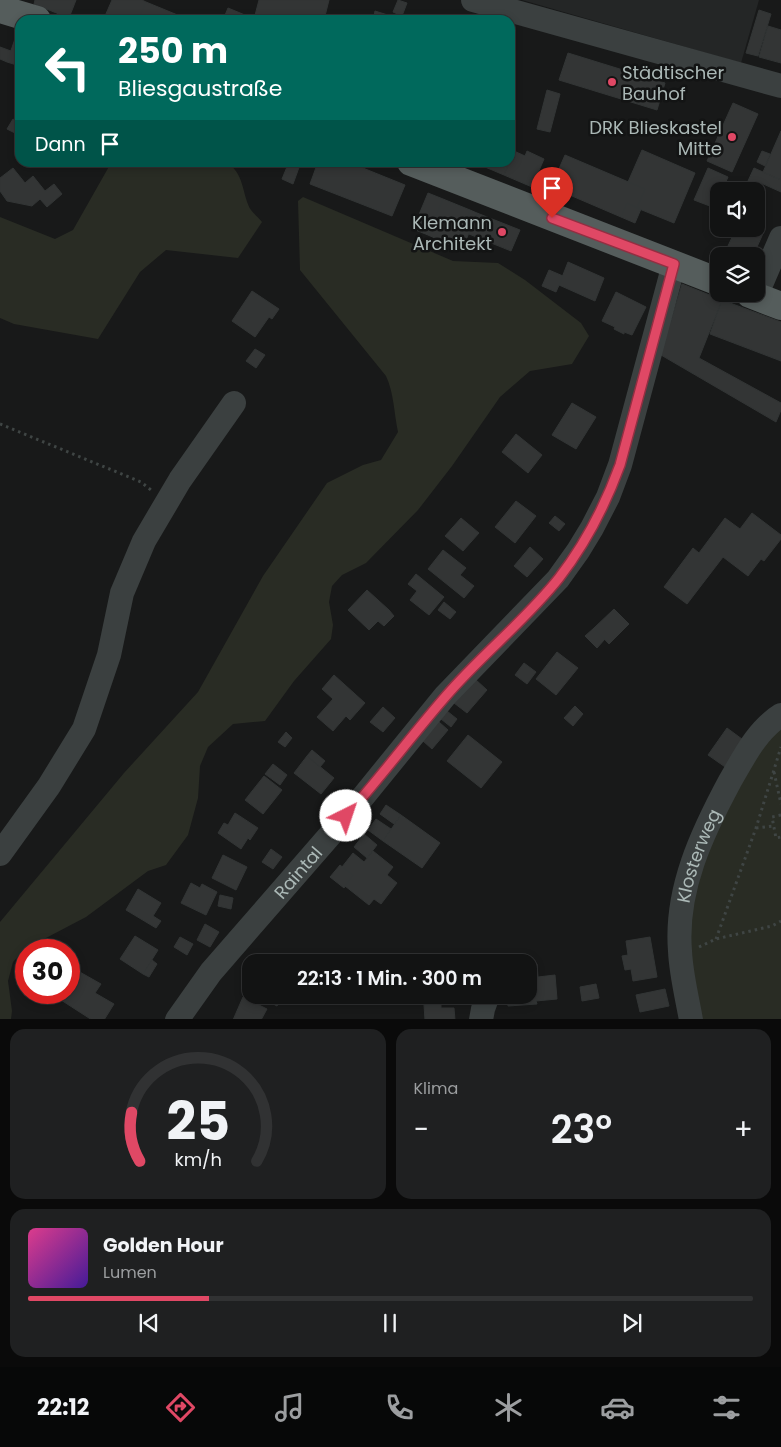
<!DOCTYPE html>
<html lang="de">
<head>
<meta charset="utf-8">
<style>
  :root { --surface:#121313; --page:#1f2021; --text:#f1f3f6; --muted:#9c9ea0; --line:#313233; --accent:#e04865 }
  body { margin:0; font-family:Poppins,sans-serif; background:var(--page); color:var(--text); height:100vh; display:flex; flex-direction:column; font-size:19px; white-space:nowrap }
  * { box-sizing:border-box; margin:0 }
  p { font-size:16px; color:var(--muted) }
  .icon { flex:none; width:28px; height:28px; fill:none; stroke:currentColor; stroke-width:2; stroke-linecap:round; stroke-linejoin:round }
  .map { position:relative; height:1019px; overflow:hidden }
  .side { display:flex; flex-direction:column; gap:10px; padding:10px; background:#0a0a0a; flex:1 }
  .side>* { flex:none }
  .banner { position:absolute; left:15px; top:15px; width:500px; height:152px; border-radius:15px; box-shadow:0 2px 8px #0003,0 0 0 1px var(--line); background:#00695c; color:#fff; overflow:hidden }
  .fabs { position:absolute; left:710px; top:182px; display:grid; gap:10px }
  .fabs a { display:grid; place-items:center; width:55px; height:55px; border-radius:10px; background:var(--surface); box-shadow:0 2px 8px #0003,0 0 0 1px var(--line); font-size:25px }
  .speed { position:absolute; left:15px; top:939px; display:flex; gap:10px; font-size:25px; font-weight:700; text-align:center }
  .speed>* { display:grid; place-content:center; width:65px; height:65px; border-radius:50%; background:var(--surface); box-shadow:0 2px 8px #0003,0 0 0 1px var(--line); line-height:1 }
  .speed .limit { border:8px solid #d22; background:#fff; color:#111 }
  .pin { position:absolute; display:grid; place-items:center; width:42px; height:42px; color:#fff; margin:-51px -21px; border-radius:50% 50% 50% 0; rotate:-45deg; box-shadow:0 0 5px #0007 }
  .pin .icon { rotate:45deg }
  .me { position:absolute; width:55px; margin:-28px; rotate:41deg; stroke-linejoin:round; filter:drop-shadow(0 0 4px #0008) }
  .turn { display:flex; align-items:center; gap:18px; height:105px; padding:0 20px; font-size:22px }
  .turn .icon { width:65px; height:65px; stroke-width:2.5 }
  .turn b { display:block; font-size:35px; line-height:42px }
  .then { display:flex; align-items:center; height:48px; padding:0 20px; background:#0003; gap:10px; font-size:19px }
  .big { font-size:38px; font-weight:600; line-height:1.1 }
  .side .tile { flex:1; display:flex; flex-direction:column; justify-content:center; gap:8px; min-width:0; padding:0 18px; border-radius:15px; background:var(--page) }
  .side .dial { align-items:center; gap:0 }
  .dial svg { height:130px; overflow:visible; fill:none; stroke:var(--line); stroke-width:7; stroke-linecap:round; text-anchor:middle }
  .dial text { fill:var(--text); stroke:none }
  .song { display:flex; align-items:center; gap:15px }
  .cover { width:60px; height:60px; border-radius:8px; background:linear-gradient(135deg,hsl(330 70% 55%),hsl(260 70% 35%)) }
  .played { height:5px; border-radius:2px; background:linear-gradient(90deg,var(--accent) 25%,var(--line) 25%) }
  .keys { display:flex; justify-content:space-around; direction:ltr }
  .heat { display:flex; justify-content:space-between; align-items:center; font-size:28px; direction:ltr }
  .side .tiles { flex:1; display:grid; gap:10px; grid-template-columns:1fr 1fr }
  .tile:last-child { grid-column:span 2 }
  .trip { position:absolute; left:242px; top:954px; width:295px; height:50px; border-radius:15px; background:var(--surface); box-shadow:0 2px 8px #0003,0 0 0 1px var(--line); font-weight:600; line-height:50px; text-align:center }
  .dock { display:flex; height:80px; justify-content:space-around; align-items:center; background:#070808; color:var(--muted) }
  .dock .icon { width:35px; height:35px }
  .dock .active { color:var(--accent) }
  .dock b { font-size:22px; color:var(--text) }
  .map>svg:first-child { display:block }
  .built { fill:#242626 }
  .green { fill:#292c24 }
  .building { fill:#333535; stroke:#323535 }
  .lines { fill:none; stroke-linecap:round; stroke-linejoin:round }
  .path { stroke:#3f4544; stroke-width:3; stroke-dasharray:2.5 4; stroke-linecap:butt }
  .minor { stroke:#3b4040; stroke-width:24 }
  .major { stroke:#555d5c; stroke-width:28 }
  .route-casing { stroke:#922f42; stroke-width:12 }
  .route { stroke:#e04865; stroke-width:9 }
  .poi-dot { fill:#e04865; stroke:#131414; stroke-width:2 }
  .labels { text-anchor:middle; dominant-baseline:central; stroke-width:5; stroke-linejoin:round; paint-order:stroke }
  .poi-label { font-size:18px; fill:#abb8b6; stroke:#131414; text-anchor:end }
  .street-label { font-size:18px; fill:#abb8b6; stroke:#131414 }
</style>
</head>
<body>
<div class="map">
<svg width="781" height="1020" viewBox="0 0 781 1020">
  <rect width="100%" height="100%" fill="#181919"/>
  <!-- built -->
  <path class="built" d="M 522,0 L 759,0 L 741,63 Z"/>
  <!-- green -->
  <path class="green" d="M 225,162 C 245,171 242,197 251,210 C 254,214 259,218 262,222 L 238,258 L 166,250 L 140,272 L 98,339 L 14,324 L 0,318 L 0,217 L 55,239 L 73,230 L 111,163 Z
    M 303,197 L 453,261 L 498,263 L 525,280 L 581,323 L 589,336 L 572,364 L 530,371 L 500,397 L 452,466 L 418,510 L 366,563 L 342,575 L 332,586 L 329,602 L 333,625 L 331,639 L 294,681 L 265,721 L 233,724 L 208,747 L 200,766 L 198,798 L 188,835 L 166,865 L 148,871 L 86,917 L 25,949 L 13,962 L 8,981 L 12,1011 L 11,1019 L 0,1019 L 0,922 L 124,773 L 198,692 L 263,576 L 327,483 L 363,465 L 381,460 L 398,432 C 394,413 394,393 386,376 L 300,270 L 298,201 Z
    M 781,724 L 781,1019 L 698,1020 L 685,949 L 693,884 L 748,762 Z"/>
  <!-- building -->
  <path class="building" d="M 35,0 L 76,0 L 69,18 L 34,4 Z
    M 112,0 L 142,0 L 146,2 L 138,20 L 115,20 L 105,16 Z
    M 259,0 L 329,0 L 324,20 L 257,20 L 254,19 Z
    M 398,0 L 407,3 L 402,16 L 393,12 Z
    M 146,2 L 180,16 L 179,20 L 138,20 Z
    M 228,8 L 245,15 L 243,20 L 223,20 Z
    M 759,10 L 771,14 L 758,56 L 746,53 Z
    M 375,11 L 391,16 L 390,20 L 373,20 Z
    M 768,26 L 781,30 L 781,63 L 759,57 Z
    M 17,33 L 20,34 L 20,66 L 7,62 Z
    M 0,47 L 11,51 L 7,62 L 0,59 Z
    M 568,53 L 665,83 L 657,110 L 559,80 Z
    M 547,90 L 560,94 L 550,132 L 537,129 Z
    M 733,103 L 758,114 L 732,172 L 707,161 Z
    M 13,119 L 20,123 L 20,128 L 17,134 L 7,129 Z
    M 781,131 L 781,180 L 763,172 Z
    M 642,150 L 695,173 L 674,223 L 637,208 L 645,189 L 628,182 Z
    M 514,151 L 525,156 L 527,151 L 544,159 L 532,187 L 504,175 Z
    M 762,151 L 770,154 L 765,166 L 757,162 Z
    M 565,155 L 645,189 L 637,208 L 627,203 L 621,217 L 551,187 Z
    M 289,162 L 301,162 L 293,184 L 282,179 Z
    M 318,162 L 348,162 L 405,185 L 392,216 L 310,184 Z
    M 479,162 L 509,162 L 504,175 L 478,164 Z
    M 13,168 L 25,183 L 33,176 L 45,191 L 54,184 L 62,194 L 47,207 L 40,199 L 32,206 L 7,201 L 0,191 L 0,178 Z
    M 708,168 L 728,177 L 722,191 L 719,191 L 719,199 L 715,208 L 694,200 Z
    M 754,168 L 781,180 L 781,192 L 761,183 L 758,188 L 747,183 Z
    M 428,193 L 443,199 L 428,235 L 413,229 Z
    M 443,199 L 470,210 L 455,247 L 428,235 Z
    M 627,203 L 641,209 L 635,223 L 621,217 Z
    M 470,210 L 477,213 L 466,240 L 459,237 Z
    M 477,213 L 520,230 L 511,251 L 469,234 Z
    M 756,225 L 765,229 L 753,256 L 745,256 L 727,248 L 736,229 L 756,229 Z
    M 568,262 L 604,278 L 595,301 L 559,285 Z
    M 549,270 L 563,276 L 556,292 L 542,286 Z
    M 682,284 L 722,300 L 699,358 L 781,403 L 781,410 L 776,422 L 661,355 Z
    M 252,291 L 279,309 L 272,319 L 269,317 L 255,337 L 232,321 Z
    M 616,292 L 646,307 L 632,335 L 624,332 L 624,334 L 614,329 L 615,327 L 602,321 Z
    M 722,300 L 781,322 L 781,361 L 710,334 Z
    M 255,349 L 265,355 L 256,368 L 246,361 Z
    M 572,403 L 596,417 L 576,449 L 552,435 Z
    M 516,434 L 542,455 L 528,473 L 502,452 Z
    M 516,501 L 536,516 L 515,543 L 495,527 Z
    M 752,513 L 781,535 L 781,539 L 764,561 L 761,559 L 748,576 L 723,557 L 687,604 L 664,587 L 693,548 L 699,553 L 725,518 L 740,529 Z
    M 555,516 L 565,524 L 559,531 L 549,523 Z
    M 461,518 L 479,533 L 463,551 L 445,536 Z
    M 530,547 L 543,559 L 527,577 L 514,566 Z
    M 443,550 L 466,568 L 460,575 L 474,586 L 464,598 L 428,569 Z
    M 416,574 L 444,597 L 429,615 L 410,600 L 417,591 L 408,584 Z
    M 367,590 L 389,610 L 369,630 L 348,610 Z
    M 444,602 L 456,612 L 450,619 L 438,610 Z
    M 614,609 L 629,624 L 609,644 L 594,628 Z
    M 389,610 L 394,616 L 384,626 L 378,621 Z
    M 594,628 L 605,639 L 597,648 L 585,636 Z
    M 557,652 L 578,668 L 556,695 L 536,679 Z
    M 524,663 L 536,672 L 527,684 L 515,675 Z
    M 334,675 L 365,703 L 350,720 L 346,716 L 333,731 L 317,717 L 333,699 L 322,689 Z
    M 475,679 L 487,690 L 467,713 L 454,703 Z
    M 575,706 L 583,714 L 573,726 L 564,718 Z
    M 383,707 L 395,718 L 383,732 L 370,722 Z
    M 447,711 L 457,719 L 451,727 L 441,719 Z
    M 439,722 L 448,730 L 432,749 L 423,741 Z
    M 727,728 L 746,742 L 728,769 L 708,755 Z
    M 286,732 L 292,738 L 285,747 L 278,742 Z
    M 468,735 L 502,762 L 481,788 L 447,761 Z
    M 312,750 L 325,761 L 320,767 L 307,756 Z
    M 307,756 L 334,778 L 321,794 L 294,773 Z
    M 273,764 L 287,775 L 280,785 L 265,774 Z
    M 264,776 L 282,790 L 263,814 L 245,800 Z
    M 386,805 L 401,815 L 394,824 L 380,814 Z
    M 235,813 L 258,828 L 250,840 L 248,838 L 241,849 L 218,833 L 224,823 L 228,825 Z
    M 401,815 L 440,843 L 422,868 L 383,841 Z
    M 376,819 L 391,829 L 383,841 L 368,830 Z
    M 364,834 L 377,845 L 367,858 L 354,847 Z
    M 271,849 L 282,857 L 273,869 L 262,862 Z
    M 373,851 L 393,867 L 387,875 L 397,883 L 381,904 L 374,899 L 369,905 L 345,886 L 353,875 L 342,867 L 353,853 L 364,862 Z
    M 223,855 L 247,867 L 236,890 L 212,878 Z
    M 340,865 L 353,875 L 344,888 L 330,877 Z
    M 191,883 L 200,888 L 202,884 L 217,892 L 206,915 L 181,903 Z
    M 138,889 L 161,903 L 153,916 L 161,921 L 156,928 L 126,910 Z
    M 220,895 L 233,898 L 231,909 L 218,906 Z
    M 205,924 L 219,932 L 210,947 L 197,940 Z
    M 135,936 L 158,950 L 143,974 L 120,959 Z
    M 180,937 L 193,944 L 187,955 L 174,947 Z
    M 650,937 L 657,977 L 633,981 L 631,969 L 625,970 L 622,956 L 628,955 L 626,941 Z
    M 495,956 L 496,962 L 477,962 L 476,959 Z
    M 152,960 L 157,964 L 149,977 L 143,974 Z
    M 537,964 L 538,977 L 555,975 L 557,999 L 536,1001 L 537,1004 L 508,1006 L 507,995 L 529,995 L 529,965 Z
    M 78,971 L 101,984 L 95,993 L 114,1004 L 104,1020 L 92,1020 L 61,1000 L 65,992 L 69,992 L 69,987 Z
    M 596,984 L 599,998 L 582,1001 L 580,987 Z
    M 665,989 L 669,1006 L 640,1012 L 636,995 Z
    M 261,995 L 283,995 L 277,1006 L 260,997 Z
    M 243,997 L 267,1009 L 261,1020 L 233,1020 Z
    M 441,1004 L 441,1008 L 454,1008 L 455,1020 L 425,1020 L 424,1005 Z"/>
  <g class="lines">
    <!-- path -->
    <path class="path" d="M 0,424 L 141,482 L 151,490
      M 774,772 L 781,804
      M 781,815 L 772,817 L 776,838 L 781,837
      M 756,828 L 774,826
      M 716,939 L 756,828 L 781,747
      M 699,947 L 716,939 L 772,926 L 781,921"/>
    <!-- minor -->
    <g class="minor">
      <path d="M 473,0 L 781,86"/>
      <path d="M 756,296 L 781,238"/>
      <path d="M 0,854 L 49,786 L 84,729 L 109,655 L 122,593 L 144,541 L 180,480 L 234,403"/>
      <path id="s1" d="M 177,1020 L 211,972 L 358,803 L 445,696 L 558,579 L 578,551 L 592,528 L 608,497 L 620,465 L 674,264"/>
      <path d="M 481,1020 L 483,1009 L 487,998"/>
      <path id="s2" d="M 691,1020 C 687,997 681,974 680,951 C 675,890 702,833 730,781 C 744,757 757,730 781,715"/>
    </g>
    <!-- major -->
    <path class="major" d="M 0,9 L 37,20
      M 411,162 L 719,282
      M 750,294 L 781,306"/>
  </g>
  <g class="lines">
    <!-- route casing -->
    <g class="route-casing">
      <path id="route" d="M 346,816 C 381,777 412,735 446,696 C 481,655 525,621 559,578 C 586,543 605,506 620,465 L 674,264 L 552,218"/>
    </g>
    <!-- route -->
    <use href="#route" class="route"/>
  </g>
  <!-- markers -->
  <g class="poi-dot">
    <circle cx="612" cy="82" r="5"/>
    <circle cx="732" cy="137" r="5"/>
    <circle cx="502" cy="232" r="5"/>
  </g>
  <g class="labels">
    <!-- poi labels -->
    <g class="poi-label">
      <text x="622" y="72" text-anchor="start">Städtischer<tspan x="622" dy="21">Bauhof</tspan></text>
      <text x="722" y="127">DRK Blieskastel<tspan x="722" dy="21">Mitte</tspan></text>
      <text x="492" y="222">Klemann<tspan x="492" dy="21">Architekt</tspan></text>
    </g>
    <!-- street labels -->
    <g class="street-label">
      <text stroke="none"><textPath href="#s2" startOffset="168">Klosterweg</textPath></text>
      <text stroke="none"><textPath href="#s1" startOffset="191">Raintal</textPath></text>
    </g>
  </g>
</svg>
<div class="fabs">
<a><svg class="icon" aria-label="sound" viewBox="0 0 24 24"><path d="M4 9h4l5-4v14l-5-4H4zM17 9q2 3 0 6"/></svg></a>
<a><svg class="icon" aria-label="layers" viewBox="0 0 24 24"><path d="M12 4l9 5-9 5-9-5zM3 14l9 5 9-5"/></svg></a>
</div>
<div class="speed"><div class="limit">30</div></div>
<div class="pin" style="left:552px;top:218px;background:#d93025"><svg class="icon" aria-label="arrive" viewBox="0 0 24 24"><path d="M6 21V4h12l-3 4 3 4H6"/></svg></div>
<svg class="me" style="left:346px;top:816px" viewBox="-20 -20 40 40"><circle r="19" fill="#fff"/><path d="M0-13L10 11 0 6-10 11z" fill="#e04865"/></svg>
<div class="trip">22:13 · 1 Min. · 300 m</div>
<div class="banner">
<div class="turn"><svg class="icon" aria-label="left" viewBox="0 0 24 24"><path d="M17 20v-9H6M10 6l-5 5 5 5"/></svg><div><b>250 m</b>Bliesgaustraße</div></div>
<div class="then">Dann<svg class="icon" aria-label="arrive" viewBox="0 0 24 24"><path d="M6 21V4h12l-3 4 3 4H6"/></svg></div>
</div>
</div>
<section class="side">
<div class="tiles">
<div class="tile dial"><svg viewBox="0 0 100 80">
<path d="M14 69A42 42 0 1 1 86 69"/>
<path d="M14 69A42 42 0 0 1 9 39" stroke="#e04865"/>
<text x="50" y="56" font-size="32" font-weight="700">25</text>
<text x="50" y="72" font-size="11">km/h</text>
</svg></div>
<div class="tile"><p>Klima</p>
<div class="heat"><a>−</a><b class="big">23°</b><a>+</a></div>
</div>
<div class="tile">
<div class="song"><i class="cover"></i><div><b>Golden Hour</b><p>Lumen</p></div></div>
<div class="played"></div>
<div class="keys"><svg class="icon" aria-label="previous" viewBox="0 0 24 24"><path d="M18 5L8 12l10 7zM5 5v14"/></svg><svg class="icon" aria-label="pause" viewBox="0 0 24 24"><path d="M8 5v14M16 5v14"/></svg><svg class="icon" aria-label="next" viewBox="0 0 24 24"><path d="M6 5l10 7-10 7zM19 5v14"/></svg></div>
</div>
</div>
</section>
<nav class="dock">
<b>22:12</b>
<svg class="icon active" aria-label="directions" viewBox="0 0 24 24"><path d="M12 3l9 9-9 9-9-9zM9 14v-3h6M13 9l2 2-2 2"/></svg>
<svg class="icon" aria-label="music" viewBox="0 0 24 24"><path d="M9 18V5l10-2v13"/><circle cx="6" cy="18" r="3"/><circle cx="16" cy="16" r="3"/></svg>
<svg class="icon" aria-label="phone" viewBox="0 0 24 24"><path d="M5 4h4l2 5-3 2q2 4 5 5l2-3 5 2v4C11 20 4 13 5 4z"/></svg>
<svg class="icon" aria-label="climate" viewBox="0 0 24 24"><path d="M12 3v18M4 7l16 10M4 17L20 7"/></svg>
<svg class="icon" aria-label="car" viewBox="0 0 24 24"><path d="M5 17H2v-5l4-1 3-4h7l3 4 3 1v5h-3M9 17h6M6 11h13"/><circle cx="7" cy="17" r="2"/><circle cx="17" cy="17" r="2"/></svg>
<svg class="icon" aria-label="filters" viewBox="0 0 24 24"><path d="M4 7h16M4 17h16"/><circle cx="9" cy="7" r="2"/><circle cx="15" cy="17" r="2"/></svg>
</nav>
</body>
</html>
